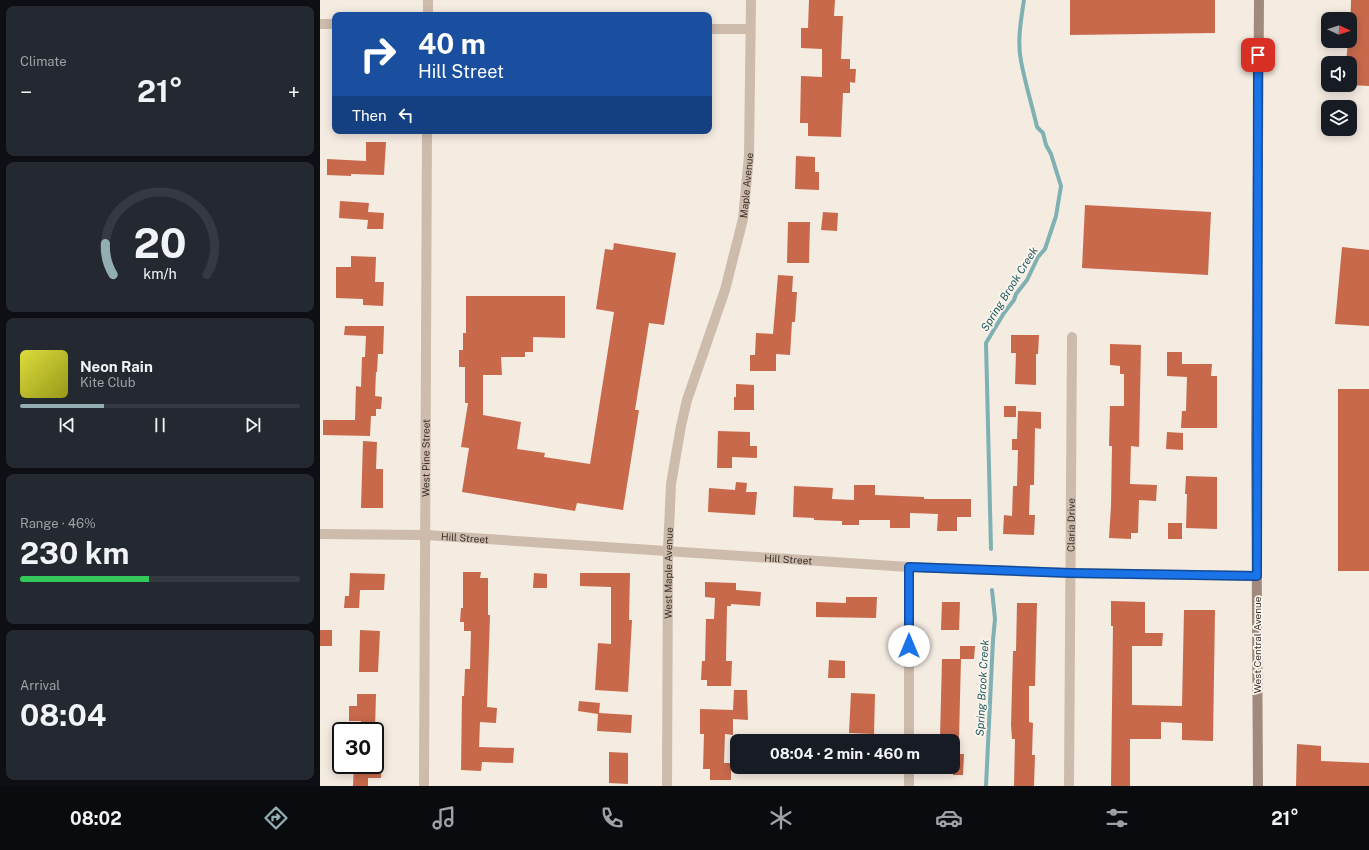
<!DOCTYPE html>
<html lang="en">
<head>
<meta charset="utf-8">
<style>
  :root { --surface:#171b24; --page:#242831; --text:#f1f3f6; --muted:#9ea1a6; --line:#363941; --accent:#92aeb2 }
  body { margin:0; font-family:"Public Sans",sans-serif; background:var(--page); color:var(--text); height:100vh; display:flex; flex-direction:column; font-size:15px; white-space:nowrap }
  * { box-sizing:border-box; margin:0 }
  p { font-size:13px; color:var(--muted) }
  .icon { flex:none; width:22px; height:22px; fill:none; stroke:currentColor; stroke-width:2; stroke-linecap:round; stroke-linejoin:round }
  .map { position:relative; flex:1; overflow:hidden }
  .panel { display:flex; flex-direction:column; gap:6px; padding:6px; background:#0d0f14; width:320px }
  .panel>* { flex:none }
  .banner { position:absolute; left:12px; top:12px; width:380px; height:122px; border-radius:8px; box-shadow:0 2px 10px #0003; background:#1a4fa0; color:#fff; overflow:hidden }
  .needle { width:26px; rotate:93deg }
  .controls { position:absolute; left:1001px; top:12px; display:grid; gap:8px }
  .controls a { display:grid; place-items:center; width:36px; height:36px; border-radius:8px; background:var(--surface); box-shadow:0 2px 10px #0003; font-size:20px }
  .speed { position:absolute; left:12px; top:722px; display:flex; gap:8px; font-size:20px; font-weight:700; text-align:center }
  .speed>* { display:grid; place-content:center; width:52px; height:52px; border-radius:50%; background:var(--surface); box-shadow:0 2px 10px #0003; line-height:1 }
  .speed .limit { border:2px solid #111; border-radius:6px; background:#fff; color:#111 }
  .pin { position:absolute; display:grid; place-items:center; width:34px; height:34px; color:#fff; margin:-17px; border-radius:8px; box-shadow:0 2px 6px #0006 }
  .me { position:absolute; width:44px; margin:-22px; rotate:0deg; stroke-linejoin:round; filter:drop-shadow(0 0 3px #0008) }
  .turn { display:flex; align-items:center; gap:14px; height:84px; padding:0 20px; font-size:18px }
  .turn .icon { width:52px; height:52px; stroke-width:2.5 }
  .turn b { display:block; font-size:28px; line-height:34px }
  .then { display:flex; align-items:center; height:38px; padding:0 20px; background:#0003; gap:8px; font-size:15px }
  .big { font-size:30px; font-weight:700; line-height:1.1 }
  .panel .card { flex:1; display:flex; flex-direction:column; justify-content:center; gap:6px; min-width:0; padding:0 14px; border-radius:8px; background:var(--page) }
  .panel .dial { align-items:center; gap:0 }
  .dial svg { height:104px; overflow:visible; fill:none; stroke:var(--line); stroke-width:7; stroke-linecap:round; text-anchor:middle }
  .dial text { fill:var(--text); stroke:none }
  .song { display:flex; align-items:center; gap:12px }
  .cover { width:48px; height:48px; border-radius:6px; background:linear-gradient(135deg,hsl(60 70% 55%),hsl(60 70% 35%)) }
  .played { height:4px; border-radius:2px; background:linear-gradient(90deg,var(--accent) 30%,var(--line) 30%) }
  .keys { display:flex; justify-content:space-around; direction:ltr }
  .heat { display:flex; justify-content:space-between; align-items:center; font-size:22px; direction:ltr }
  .charge { height:6px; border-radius:3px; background:linear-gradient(90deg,#34c759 46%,var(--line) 0) }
  .trip { position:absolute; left:410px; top:734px; width:230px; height:40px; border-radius:8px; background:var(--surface); box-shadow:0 2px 10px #0003; font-weight:700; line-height:40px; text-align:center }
  .tab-bar { display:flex; height:64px; justify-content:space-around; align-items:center; background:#090b0e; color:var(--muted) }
  .tab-bar .icon { width:28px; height:28px }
  .tab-bar .active { color:var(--accent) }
  .tab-bar b { font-size:18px; color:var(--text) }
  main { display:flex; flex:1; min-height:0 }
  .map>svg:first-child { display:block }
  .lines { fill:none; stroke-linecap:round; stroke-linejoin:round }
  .stream { stroke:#7fb0b2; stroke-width:4 }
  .building { fill:#c8694b }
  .street { stroke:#cdbbac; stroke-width:10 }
  .secondary { stroke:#a18a7d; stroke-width:10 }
  .route-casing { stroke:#114b97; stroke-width:10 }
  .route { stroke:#1a73e8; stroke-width:7 }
  .labels { text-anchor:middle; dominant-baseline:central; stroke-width:3.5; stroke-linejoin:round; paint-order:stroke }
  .street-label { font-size:10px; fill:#3b302b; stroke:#fbf5ee }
  .water-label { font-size:11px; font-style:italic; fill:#1f5a5e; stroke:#fbf5ee }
</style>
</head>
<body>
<main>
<section class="panel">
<div class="card"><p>Climate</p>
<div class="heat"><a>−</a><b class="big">21°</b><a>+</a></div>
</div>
<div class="card dial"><svg viewBox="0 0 100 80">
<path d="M14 69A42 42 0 1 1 86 69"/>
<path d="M14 69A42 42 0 0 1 8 45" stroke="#92aeb2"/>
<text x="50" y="56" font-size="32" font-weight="700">20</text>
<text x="50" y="72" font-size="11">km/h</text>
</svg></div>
<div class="card">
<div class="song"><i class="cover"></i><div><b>Neon Rain</b><p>Kite Club</p></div></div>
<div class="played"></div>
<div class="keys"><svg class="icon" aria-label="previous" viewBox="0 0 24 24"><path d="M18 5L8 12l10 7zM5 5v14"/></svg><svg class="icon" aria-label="pause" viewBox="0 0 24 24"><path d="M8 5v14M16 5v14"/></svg><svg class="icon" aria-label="next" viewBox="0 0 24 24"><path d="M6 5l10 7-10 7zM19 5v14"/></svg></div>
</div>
<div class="card"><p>Range · 46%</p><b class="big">230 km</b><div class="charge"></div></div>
<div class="card"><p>Arrival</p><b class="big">08:04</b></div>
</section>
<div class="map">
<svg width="1049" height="786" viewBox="0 0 1049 786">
  <rect width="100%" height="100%" fill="#f4ebe1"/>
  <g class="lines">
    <!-- stream -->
    <path class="stream" d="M 671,549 L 666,343 L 684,313 L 694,300 L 696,294 L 707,280 L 718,257 L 725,249 L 736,216 L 741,186 L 731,154 L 726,145 L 723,133 L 717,127 C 712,105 705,83 701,61 C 697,41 701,20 704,0
      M 666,786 L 673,640 L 675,619 L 672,590"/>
  </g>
  <!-- building -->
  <path class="building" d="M 489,0 L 515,0 L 514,16 L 523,16 L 521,59 L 530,59 L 530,69 L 536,69 L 535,83 L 530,82 L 530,93 L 523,93 L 521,137 L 488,136 L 488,123 L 480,123 L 481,76 L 502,77 L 502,49 L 481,48 L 481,28 L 488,28 Z
    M 750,0 L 895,0 L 895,33 L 750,35 Z
    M 1031,0 L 1049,0 L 1049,86 L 1030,85 L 1030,63 L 1026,63 L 1028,41 L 1030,41 Z
    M 46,142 L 66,142 L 64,175 L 31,174 L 31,176 L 7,175 L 7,159 L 46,161 Z
    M 476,156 L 495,157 L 495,172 L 499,172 L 499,190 L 475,189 Z
    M 20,201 L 49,203 L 48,212 L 64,213 L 63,229 L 47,229 L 48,220 L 19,218 Z
    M 765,205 L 891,212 L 888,275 L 762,268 Z
    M 503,212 L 518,213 L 517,231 L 501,230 Z
    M 468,222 L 490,222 L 489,263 L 467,263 Z
    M 294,243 L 356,253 L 344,325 L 329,323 L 315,410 L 319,410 L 303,510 L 257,503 L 255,511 L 142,492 L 149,448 L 141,447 L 148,403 L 145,403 L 145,367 L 139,367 L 139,350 L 143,350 L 143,333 L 146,333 L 146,296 L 245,296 L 245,338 L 213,337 L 213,352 L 205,352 L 205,357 L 181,357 L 182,375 L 163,375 L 163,415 L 201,422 L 197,449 L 225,453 L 224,457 L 270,464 L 294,312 L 276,309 L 285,249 L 293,250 Z
    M 1022,247 L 1049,250 L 1049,326 L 1015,324 Z
    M 31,256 L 56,257 L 55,282 L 64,282 L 63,306 L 43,305 L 43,299 L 16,298 L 16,267 L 31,267 Z
    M 458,275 L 473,276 L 472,292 L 477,292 L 475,322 L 472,322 L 470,355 L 456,354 L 456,371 L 430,371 L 430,355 L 435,355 L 436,333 L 453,334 Z
    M 25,326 L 64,326 L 63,354 L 58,354 L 57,372 L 56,372 L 55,396 L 62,397 L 61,409 L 56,409 L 56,416 L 51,416 L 50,436 L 3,435 L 3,420 L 35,420 L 36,386 L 41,387 L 42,357 L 45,357 L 46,336 L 24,335 Z
    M 691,335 L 719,335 L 718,354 L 716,354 L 716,385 L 695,384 L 696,353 L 691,353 Z
    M 790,344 L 821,345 L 819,447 L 811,446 L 810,484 L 837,485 L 836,501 L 819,500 L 818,533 L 811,533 L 811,539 L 789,538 L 791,506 L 792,446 L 789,446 L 790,406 L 804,406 L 804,374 L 800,374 L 800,366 L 790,365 Z
    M 847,352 L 862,352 L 862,364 L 892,364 L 891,376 L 897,376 L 897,428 L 861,428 L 862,411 L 866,411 L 867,377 L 847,376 Z
    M 416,384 L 434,385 L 434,410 L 414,410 L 414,397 L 416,397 Z
    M 1018,389 L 1049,389 L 1049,571 L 1018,571 Z
    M 684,406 L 696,406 L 696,417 L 684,417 Z
    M 698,411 L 721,412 L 721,429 L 715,428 L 714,485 L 710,485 L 709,515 L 715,515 L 714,535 L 683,534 L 684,515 L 692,516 L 693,486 L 697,486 L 698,450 L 692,450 L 692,439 L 697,439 Z
    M 398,431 L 430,432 L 430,446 L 437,446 L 437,458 L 412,457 L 412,468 L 397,468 Z
    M 847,432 L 863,433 L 863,450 L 846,449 Z
    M 43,441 L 57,442 L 56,469 L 63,469 L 63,508 L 41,508 Z
    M 866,476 L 897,477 L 897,529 L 866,528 L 867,494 L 865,494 Z
    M 416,482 L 427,483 L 426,492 L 437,492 L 435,515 L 388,512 L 389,488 L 415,490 Z
    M 534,485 L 555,485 L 555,495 L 604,497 L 604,499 L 651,499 L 651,517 L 637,517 L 637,531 L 617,531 L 618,514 L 590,513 L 590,528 L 570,528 L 570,520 L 539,520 L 539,525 L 522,525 L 522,521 L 494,520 L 494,518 L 473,517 L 474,486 L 513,488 L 512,499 L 534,500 Z
    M 848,523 L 862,523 L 862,539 L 848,539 Z
    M 143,572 L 161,572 L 160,578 L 168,578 L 168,615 L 170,615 L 167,707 L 177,708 L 176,723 L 160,722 L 159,747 L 194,748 L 193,763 L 162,762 L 161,771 L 141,770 L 142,696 L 144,696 L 145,669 L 150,669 L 151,631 L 144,631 L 144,622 L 140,622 L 141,608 L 143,608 Z
    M 30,573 L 65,574 L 64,590 L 40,590 L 39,608 L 24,608 L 25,596 L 29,596 Z
    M 214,573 L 227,574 L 227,588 L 213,588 Z
    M 260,573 L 310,573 L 309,620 L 312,620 L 308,692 L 275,690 L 278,643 L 291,644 L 291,587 L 260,586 Z
    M 385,582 L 416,583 L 416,590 L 441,592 L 440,606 L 411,604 L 411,606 L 407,606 L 406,661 L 412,661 L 411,686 L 387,686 L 387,680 L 381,680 L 382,661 L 385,661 L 386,619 L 394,619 L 395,598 L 385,597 Z
    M 526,597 L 557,597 L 556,618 L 496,617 L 496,602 L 526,603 Z
    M 791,601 L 825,602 L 825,633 L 843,633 L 842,646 L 812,646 L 812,705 L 862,706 L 864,610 L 895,610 L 893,741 L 862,740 L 862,723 L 841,722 L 841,739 L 810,739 L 810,786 L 791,786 L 793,626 L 791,626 Z
    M 622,602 L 640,602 L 639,630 L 621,630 Z
    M 697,603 L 717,603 L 715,686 L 709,686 L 709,722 L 713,723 L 712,755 L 715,755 L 714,786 L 694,786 L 695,739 L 692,739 L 691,725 L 693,651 L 696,651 Z
    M 0,630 L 12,630 L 12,646 L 0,646 Z
    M 40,630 L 60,631 L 58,672 L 39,672 Z
    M 640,646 L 655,646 L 654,659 L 640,659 Z
    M 622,659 L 641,659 L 639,738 L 620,738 Z
    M 509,660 L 525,661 L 525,678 L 508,678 Z
    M 414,690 L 427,690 L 428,720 L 413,719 L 413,735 L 405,734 L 404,763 L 411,763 L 411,780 L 390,780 L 390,769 L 383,769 L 384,734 L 380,734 L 380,709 L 413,710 Z
    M 531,693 L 555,694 L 554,734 L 529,733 Z
    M 37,694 L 56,694 L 55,729 L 41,729 L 41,721 L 29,721 L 29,706 L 37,706 Z
    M 259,701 L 280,703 L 279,713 L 312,715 L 311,733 L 277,731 L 278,714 L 258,711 Z
    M 977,744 L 1001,746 L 1001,761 L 1049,763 L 1049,786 L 976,786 Z
    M 289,752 L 308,753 L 308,784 L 289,783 Z
    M 633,754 L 644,754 L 643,775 L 633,775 Z
    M 34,765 L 62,765 L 61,778 L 48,778 L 48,786 L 33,786 Z"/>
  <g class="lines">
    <!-- street -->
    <g class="street">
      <path d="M 108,15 L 108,0"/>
      <path d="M 0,24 L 15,24"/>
      <path d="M 389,29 L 430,29"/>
      <path id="s1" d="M 0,534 L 106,535 L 589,567 L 750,573 L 937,576"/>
      <path d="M 589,567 L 589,741"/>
      <path d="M 589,767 L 589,786"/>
      <path id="s2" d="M 104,786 L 107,131"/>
      <path id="s3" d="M 347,786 L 348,550 L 351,484 L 361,426 L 367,400 L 405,290 L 423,219 L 429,156 L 431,0"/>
      <path id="s4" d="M 749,786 L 752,337"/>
    </g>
    <!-- secondary -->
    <path class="secondary" d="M 938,786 L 936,443 L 939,0"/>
  </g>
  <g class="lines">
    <!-- route casing -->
    <g class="route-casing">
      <path id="route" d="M 589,646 L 589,567 L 750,573 L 937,576 L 938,55"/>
    </g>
    <!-- route -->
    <use href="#route" class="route"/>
  </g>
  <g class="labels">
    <!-- street labels -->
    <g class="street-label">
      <text stroke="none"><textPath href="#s3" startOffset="611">Maple Avenue</textPath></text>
      <text stroke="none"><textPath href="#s2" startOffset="328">West Pine Street</textPath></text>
      <text stroke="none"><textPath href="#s4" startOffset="261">Claria Drive</textPath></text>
      <text stroke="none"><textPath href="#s1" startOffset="145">Hill Street</textPath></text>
      <text stroke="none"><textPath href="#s1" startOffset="469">Hill Street</textPath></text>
      <text stroke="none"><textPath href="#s3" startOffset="213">West Maple Avenue</textPath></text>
      <text transform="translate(937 645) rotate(-90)">West Central Avenue</text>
    </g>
    <!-- water labels -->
    <g class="water-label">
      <text transform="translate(689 289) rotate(-58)">Spring Brook Creek</text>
      <text transform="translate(662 688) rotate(-87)">Spring Brook Creek</text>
    </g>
  </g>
</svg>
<div class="controls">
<a><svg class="needle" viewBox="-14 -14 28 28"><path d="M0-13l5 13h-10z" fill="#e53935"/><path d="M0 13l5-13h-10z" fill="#9ea1a6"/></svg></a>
<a><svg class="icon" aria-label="sound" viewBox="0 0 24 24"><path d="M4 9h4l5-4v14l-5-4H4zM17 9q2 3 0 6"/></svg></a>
<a><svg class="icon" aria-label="layers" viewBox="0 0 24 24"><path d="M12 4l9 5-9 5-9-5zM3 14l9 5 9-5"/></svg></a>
</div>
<div class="speed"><div class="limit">30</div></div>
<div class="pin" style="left:938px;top:55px;background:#d93025"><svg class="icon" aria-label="arrive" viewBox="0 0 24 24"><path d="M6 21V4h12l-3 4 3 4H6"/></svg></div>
<svg class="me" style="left:589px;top:646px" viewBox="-20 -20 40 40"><circle r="19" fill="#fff"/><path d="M0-13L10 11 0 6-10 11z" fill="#1a73e8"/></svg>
<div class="trip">08:04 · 2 min · 460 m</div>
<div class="banner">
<div class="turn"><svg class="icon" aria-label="right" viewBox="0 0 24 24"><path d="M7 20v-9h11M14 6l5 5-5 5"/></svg><div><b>40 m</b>Hill Street</div></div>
<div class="then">Then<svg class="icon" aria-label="left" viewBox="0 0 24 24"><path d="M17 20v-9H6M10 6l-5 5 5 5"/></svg></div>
</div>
</div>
</main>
<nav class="tab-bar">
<b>08:02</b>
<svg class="icon active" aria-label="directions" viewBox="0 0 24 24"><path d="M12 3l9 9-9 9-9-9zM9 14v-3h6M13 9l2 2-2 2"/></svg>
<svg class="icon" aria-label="music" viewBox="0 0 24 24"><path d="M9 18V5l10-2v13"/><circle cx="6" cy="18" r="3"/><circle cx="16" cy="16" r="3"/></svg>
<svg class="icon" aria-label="phone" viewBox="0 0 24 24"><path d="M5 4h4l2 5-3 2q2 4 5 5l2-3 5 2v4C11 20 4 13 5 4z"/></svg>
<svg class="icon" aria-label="climate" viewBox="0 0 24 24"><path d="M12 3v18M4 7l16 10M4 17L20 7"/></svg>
<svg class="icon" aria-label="car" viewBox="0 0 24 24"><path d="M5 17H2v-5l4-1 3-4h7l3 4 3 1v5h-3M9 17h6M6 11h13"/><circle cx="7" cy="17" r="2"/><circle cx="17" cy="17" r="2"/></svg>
<svg class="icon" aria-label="filters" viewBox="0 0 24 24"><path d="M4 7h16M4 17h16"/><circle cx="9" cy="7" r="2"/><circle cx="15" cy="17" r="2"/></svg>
<b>21°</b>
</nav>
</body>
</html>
